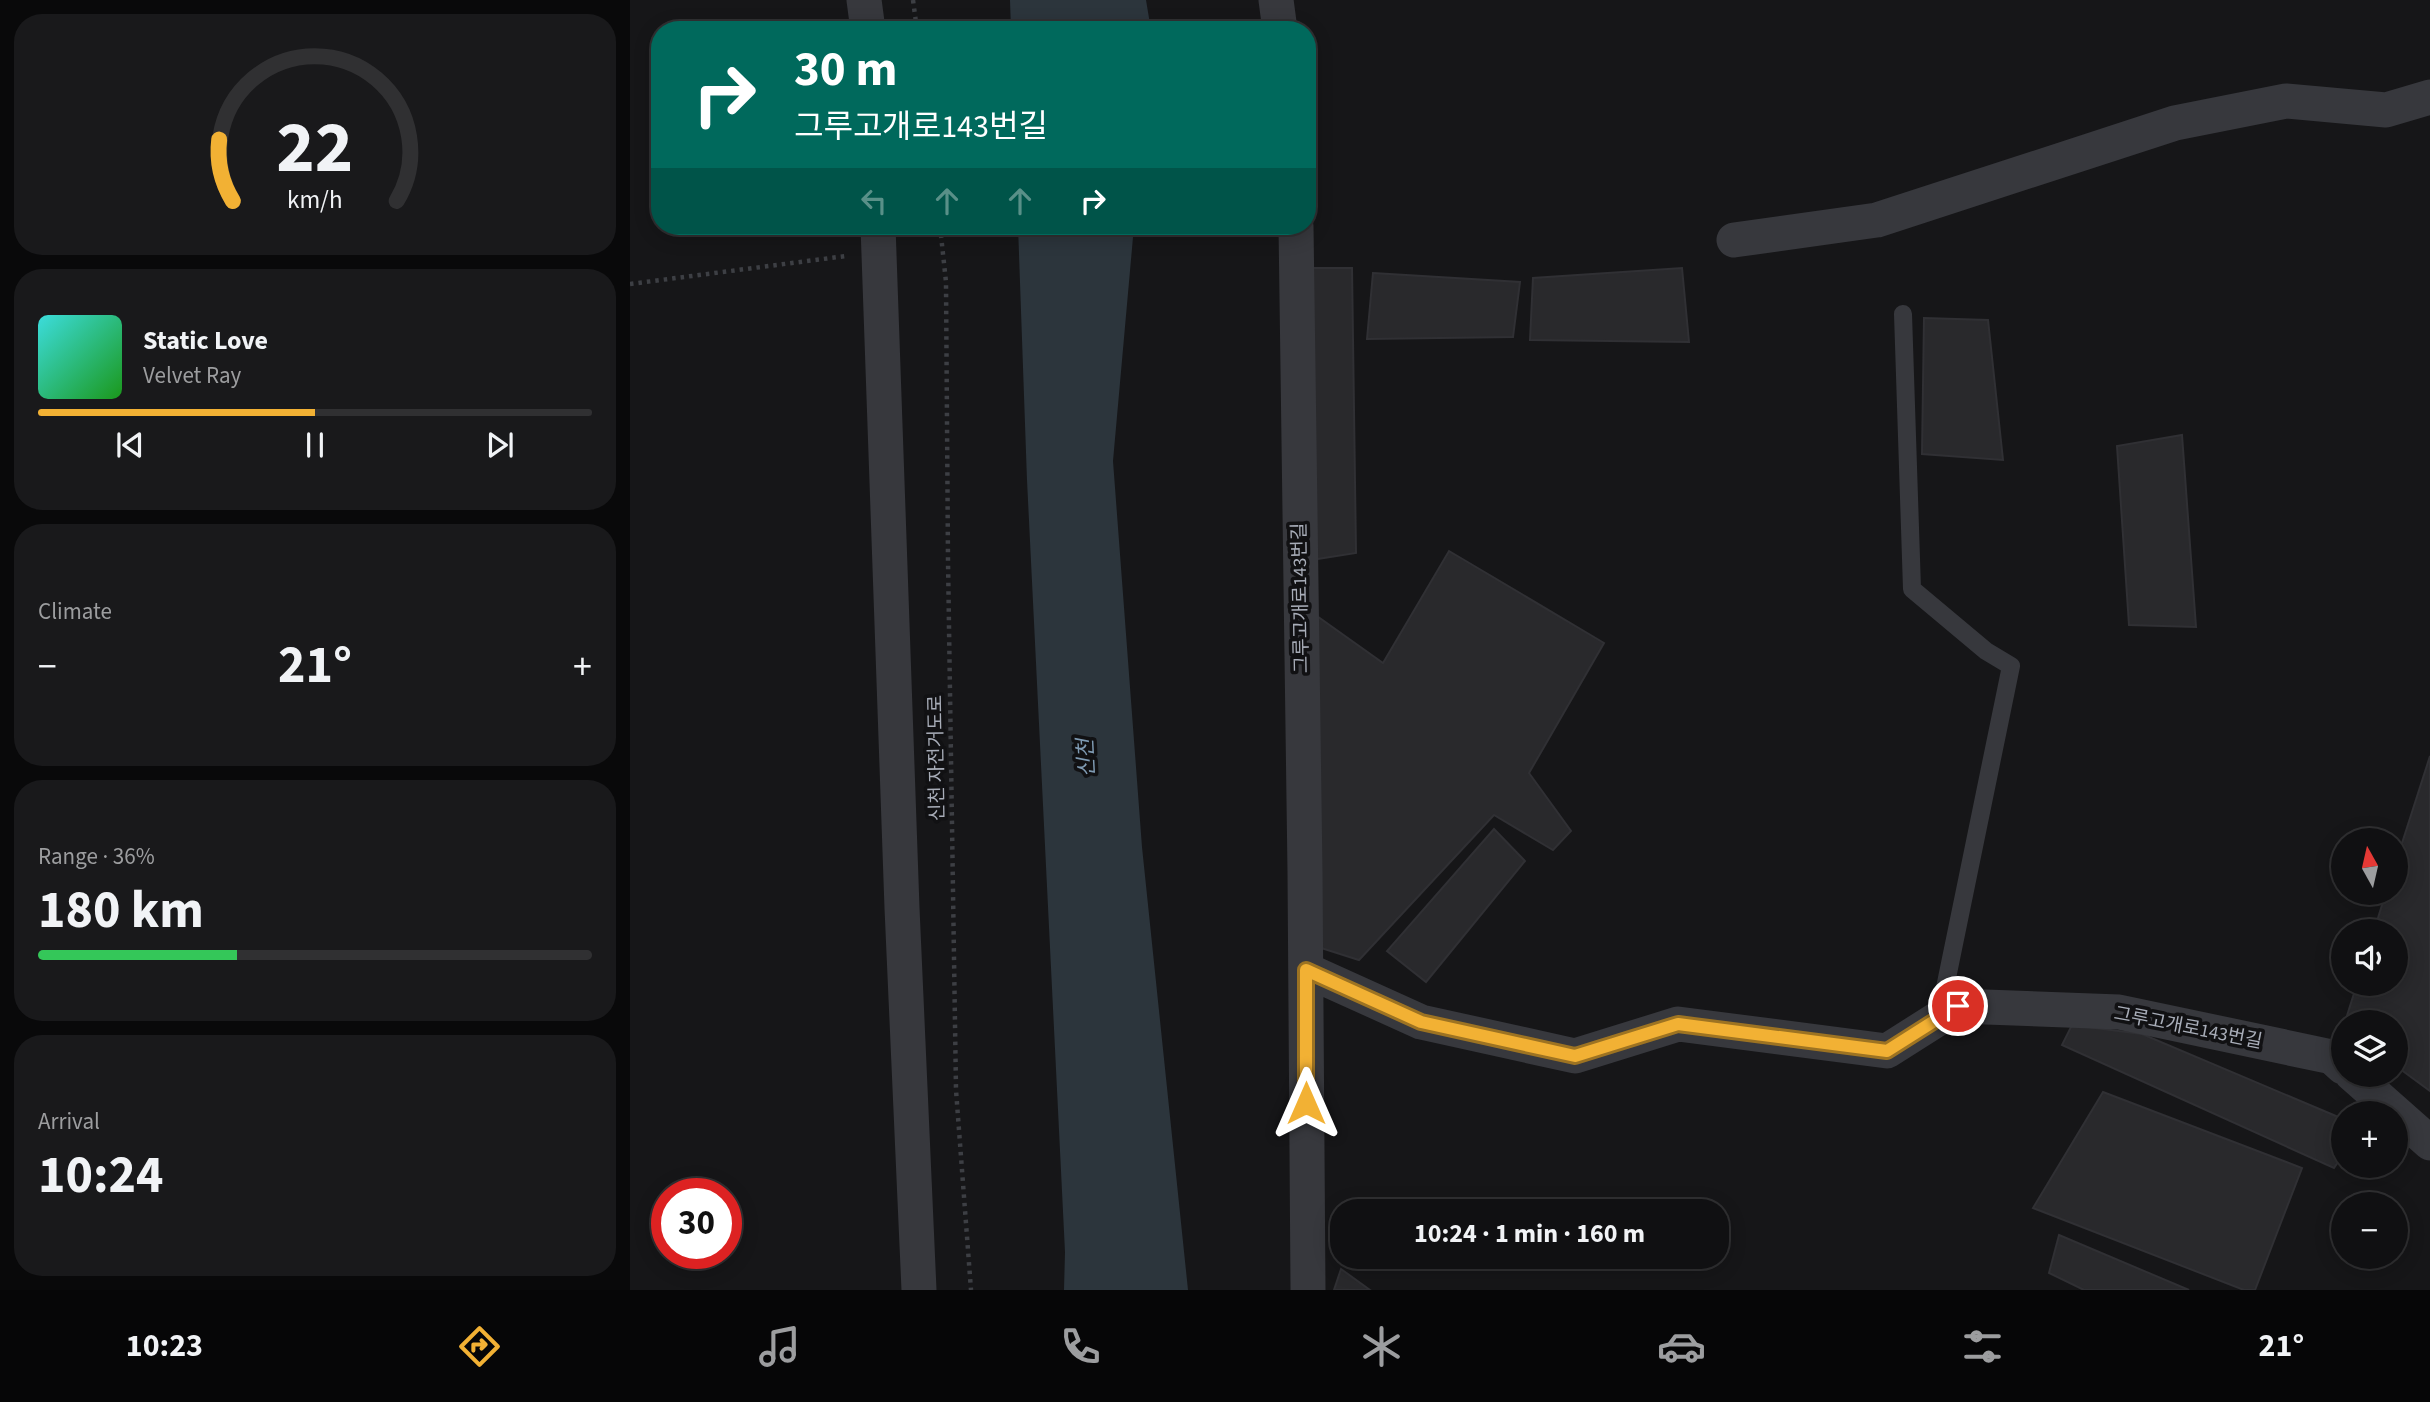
<!DOCTYPE html>
<html lang="en">
<head>
<meta charset="utf-8">
<style>
  :root { --surface:#101012; --page:#19191b; --text:#f1f3f6; --muted:#9c9d9f; --line:#303032; --accent:#f2b134 }
  body { margin:0; font-family:"Source Sans 3","Noto Sans KR",sans-serif; background:var(--page); color:var(--text); height:100vh; display:flex; flex-direction:column; font-size:26px; white-space:nowrap }
  * { box-sizing:border-box; margin:0 }
  p { font-size:23px; color:var(--muted) }
  .icon { flex:none; width:38px; height:38px; fill:none; stroke:currentColor; stroke-width:2; stroke-linecap:round; stroke-linejoin:round }
  .map { position:relative; flex:1; overflow:hidden }
  .drawer { display:flex; flex-direction:column; gap:14px; padding:14px; background:#09090a; width:630px }
  .drawer>* { flex:none }
  .guide { position:absolute; left:21px; top:21px; width:665px; height:214px; border-radius:28px; box-shadow:0 4px 18px #0003,0 0 0 2px var(--line); background:#00695c; color:#fff; overflow:hidden }
  .needle { width:46px; rotate:352deg }
  .buttons { position:absolute; left:1701px; top:828px; display:grid; gap:14px }
  .buttons a { display:grid; place-items:center; width:77px; height:77px; border-radius:50%; background:var(--surface); box-shadow:0 4px 18px #0003,0 0 0 2px var(--line); font-size:35px }
  .speed { position:absolute; left:21px; top:1178px; display:flex; gap:14px; font-size:35px; font-weight:700; text-align:center }
  .speed>* { display:grid; place-content:center; width:91px; height:91px; border-radius:50%; background:var(--surface); box-shadow:0 4px 18px #0003,0 0 0 2px var(--line); line-height:1 }
  .speed .limit { border:10px solid #d22; background:#fff; color:#111 }
  .pin { position:absolute; display:grid; place-items:center; width:60px; height:60px; color:#fff; margin:-30px; border:4px solid #fff; border-radius:50%; box-shadow:0 2px 7px #0007 }
  .me { position:absolute; width:77px; margin:-38px; rotate:0deg; stroke-linejoin:round; filter:drop-shadow(0 0 5px #0008) }
  .turn { display:flex; align-items:center; gap:24px; height:147px; padding:0 28px; font-size:32px }
  .turn .icon { width:91px; height:91px; stroke-width:2.5 }
  .turn b { display:block; font-size:49px; line-height:60px }
  .lanes { display:flex; align-items:center; height:66px; padding:0 28px; background:#0003; justify-content:center; gap:35px; direction:ltr }
  .lanes .off { opacity:.35 }
  .big { font-size:52px; font-weight:700; line-height:1.1 }
  .drawer .tile { flex:1; display:flex; flex-direction:column; justify-content:center; gap:10px; min-width:0; padding:0 24px; border-radius:28px; background:var(--page) }
  .drawer .dial { align-items:center; gap:0 }
  .dial svg { height:182px; overflow:visible; fill:none; stroke:var(--line); stroke-width:7; stroke-linecap:round; text-anchor:middle }
  .dial text { fill:var(--text); stroke:none }
  .song { display:flex; align-items:center; gap:21px }
  .cover { width:84px; height:84px; border-radius:10px; background:linear-gradient(135deg,hsl(180 70% 55%),hsl(120 70% 35%)) }
  .played { height:7px; border-radius:4px; background:linear-gradient(90deg,var(--accent) 50%,var(--line) 50%) }
  .keys { display:flex; justify-content:space-around; direction:ltr }
  .heat { display:flex; justify-content:space-between; align-items:center; font-size:38px; direction:ltr }
  .charge { height:10px; border-radius:5px; background:linear-gradient(90deg,#34c759 36%,var(--line) 0) }
  .trip { position:absolute; left:700px; top:1199px; width:399px; height:70px; border-radius:28px; background:var(--surface); box-shadow:0 4px 18px #0003,0 0 0 2px var(--line); font-weight:700; line-height:70px; text-align:center }
  .tabs { display:flex; height:112px; justify-content:space-around; align-items:center; background:#060607; color:var(--muted) }
  .tabs .icon { width:49px; height:49px }
  .tabs .active { color:var(--accent) }
  .tabs b { font-size:32px; color:var(--text) }
  main { display:flex; flex:1; min-height:0 }
  .map>svg:first-child { display:block }
  .water { fill:#2c353c }
  .building { fill:#29292c; stroke:#303034; stroke-width:2 }
  .lines { fill:none; stroke-linecap:round; stroke-linejoin:round }
  .path { stroke:#3d3f44; stroke-width:4.5; stroke-dasharray:3.5 5; stroke-linecap:butt }
  .lane { stroke:#37383d; stroke-width:18 }
  .street { stroke:#37383d; stroke-width:35 }
  .route-casing { stroke:#9d7322; stroke-width:18 }
  .route { stroke:#f2b134; stroke-width:12 }
  .labels { text-anchor:middle; dominant-baseline:central; stroke-width:7; stroke-linejoin:round; paint-order:stroke }
  .street-label { font-size:19px; fill:#a8adb8; stroke:#111113 }
  .water-label { font-size:21px; font-style:italic; fill:#7f9bb3; stroke:#111113 }
</style>
</head>
<body>
<main>
<section class="drawer">
<div class="tile dial"><svg viewBox="0 0 100 80">
<path d="M14 69A42 42 0 1 1 86 69"/>
<path d="M14 69A42 42 0 0 1 8 42" stroke="#f2b134"/>
<text x="50" y="56" font-size="32" font-weight="700">22</text>
<text x="50" y="72" font-size="11">km/h</text>
</svg></div>
<div class="tile">
<div class="song"><i class="cover"></i><div><b>Static Love</b><p>Velvet Ray</p></div></div>
<div class="played"></div>
<div class="keys"><svg class="icon" aria-label="previous" viewBox="0 0 24 24"><path d="M18 5L8 12l10 7zM5 5v14"/></svg><svg class="icon" aria-label="pause" viewBox="0 0 24 24"><path d="M8 5v14M16 5v14"/></svg><svg class="icon" aria-label="next" viewBox="0 0 24 24"><path d="M6 5l10 7-10 7zM19 5v14"/></svg></div>
</div>
<div class="tile"><p>Climate</p>
<div class="heat"><a>−</a><b class="big">21°</b><a>+</a></div>
</div>
<div class="tile"><p>Range · 36%</p><b class="big">180 km</b><div class="charge"></div></div>
<div class="tile"><p>Arrival</p><b class="big">10:24</b></div>
</section>
<div class="map">
<svg width="1800" height="1290" viewBox="0 0 1800 1290">
  <rect width="100%" height="100%" fill="#161618"/>
  <!-- water -->
  <path class="water" d="M 380,0 L 516,0 L 521,30 L 381,30 Z
    M 388,226 L 504,226 L 483,461 L 512,847 L 558,1290 L 434,1290 L 435,1252 L 397,480 Z"/>
  <!-- building -->
  <path class="building" d="M 679,268 L 722,268 L 726,553 L 681,560 Z
    M 1052,268 L 1059,342 L 900,340 L 903,278 Z
    M 743,273 L 890,282 L 883,337 L 737,339 Z
    M 1294,318 L 1358,320 L 1373,460 L 1292,454 Z
    M 1552,435 L 1566,627 L 1499,625 L 1487,446 Z
    M 819,551 L 974,643 L 899,773 L 941,831 L 923,850 L 864,815 L 729,960 L 688,947 L 677,609 L 753,663 Z
    M 1800,756 L 1800,1091 L 1766,1066 L 1766,1022 L 1715,1022 L 1727,984 L 1766,984 L 1766,931 L 1744,931 L 1756,892 L 1766,892 L 1766,862 Z
    M 864,829 L 895,861 L 796,982 L 757,951 Z
    M 1442,1025 L 1512,1034 L 1713,1119 L 1713,1155 L 1704,1168 L 1432,1045 Z
    M 1473,1092 L 1672,1168 L 1625,1290 L 1614,1290 L 1403,1208 Z
    M 1429,1235 L 1559,1290 L 1454,1290 L 1419,1273 Z
    M 711,1269 L 740,1290 L 704,1290 Z"/>
  <g class="lines">
    <!-- path -->
    <path class="path" d="M 283,0 L 287,30
      M 310,226 L 316,282 L 318,560 L 326,1090 L 341,1290
      M 0,284 L 216,256"/>
    <!-- lane -->
    <path class="lane" d="M 1273,314 L 1282,589 L 1356,651 L 1381,666 L 1309,1017"/>
    <!-- street -->
    <path class="street" d="M 234,0 L 238,30
      M 646,0 L 650,30
      M 248,226 L 272,908 L 289,1290
      M 666,226 L 675,872 L 678,1290
      M 1104,240 L 1247,220 L 1545,123 L 1656,101 L 1756,110 L 1800,97
      M 676,970 L 791,1022 L 945,1056 L 1048,1024 L 1257,1051 L 1328,1006 L 1489,1012 L 1702,1057 L 1713,1067
      M 1722,1074 L 1800,1143"/>
  </g>
  <g class="lines">
    <!-- route casing -->
    <g class="route-casing">
      <path id="route" d="M 676,1103 L 676,970 L 791,1022 L 945,1056 L 1048,1024 L 1257,1051 L 1328,1006"/>
    </g>
    <!-- route -->
    <use href="#route" class="route"/>
  </g>
  <g class="labels">
    <!-- street labels -->
    <g class="street-label">
      <text transform="translate(671 598) rotate(-91)">그루고개로143번길</text>
      <text transform="translate(307 758) rotate(-91)">신천 자전거도로</text>
      <text transform="translate(1558 1028) rotate(11)">그루고개로143번길</text>
    </g>
    <!-- water labels -->
    <g class="water-label">
      <text transform="translate(456 758) rotate(-93)">신천</text>
    </g>
  </g>
</svg>
<div class="buttons">
<a><svg class="needle" viewBox="-14 -14 28 28"><path d="M0-13l5 13h-10z" fill="#e53935"/><path d="M0 13l5-13h-10z" fill="#9c9d9f"/></svg></a>
<a><svg class="icon" aria-label="sound" viewBox="0 0 24 24"><path d="M4 9h4l5-4v14l-5-4H4zM17 9q2 3 0 6"/></svg></a>
<a><svg class="icon" aria-label="layers" viewBox="0 0 24 24"><path d="M12 4l9 5-9 5-9-5zM3 14l9 5 9-5"/></svg></a>
<a>+</a>
<a>−</a>
</div>
<div class="speed"><div class="limit">30</div></div>
<div class="pin" style="left:1328px;top:1006px;background:#d93025"><svg class="icon" aria-label="arrive" viewBox="0 0 24 24"><path d="M6 21V4h12l-3 4 3 4H6"/></svg></div>
<svg class="me" style="left:676px;top:1103px" viewBox="-20 -20 40 40"><path d="M0-17L14 15 0 8-14 15z" fill="#f2b134" stroke="#fff" stroke-width="4"/></svg>
<div class="trip">10:24 · 1 min · 160 m</div>
<div class="guide">
<div class="turn"><svg class="icon" aria-label="right" viewBox="0 0 24 24"><path d="M7 20v-9h11M14 6l5 5-5 5"/></svg><div><b>30 m</b>그루고개로143번길</div></div>
<div class="lanes"><svg class="icon off" aria-label="left" viewBox="0 0 24 24"><path d="M17 20v-9H6M10 6l-5 5 5 5"/></svg><svg class="icon off" aria-label="ahead" viewBox="0 0 24 24"><path d="M12 20V5M6 11l6-6 6 6"/></svg><svg class="icon off" aria-label="ahead" viewBox="0 0 24 24"><path d="M12 20V5M6 11l6-6 6 6"/></svg><svg class="icon" aria-label="right" viewBox="0 0 24 24"><path d="M7 20v-9h11M14 6l5 5-5 5"/></svg></div>
</div>
</div>
</main>
<nav class="tabs">
<b>10:23</b>
<svg class="icon active" aria-label="directions" viewBox="0 0 24 24"><path d="M12 3l9 9-9 9-9-9zM9 14v-3h6M13 9l2 2-2 2"/></svg>
<svg class="icon" aria-label="music" viewBox="0 0 24 24"><path d="M9 18V5l10-2v13"/><circle cx="6" cy="18" r="3"/><circle cx="16" cy="16" r="3"/></svg>
<svg class="icon" aria-label="phone" viewBox="0 0 24 24"><path d="M5 4h4l2 5-3 2q2 4 5 5l2-3 5 2v4C11 20 4 13 5 4z"/></svg>
<svg class="icon" aria-label="climate" viewBox="0 0 24 24"><path d="M12 3v18M4 7l16 10M4 17L20 7"/></svg>
<svg class="icon" aria-label="car" viewBox="0 0 24 24"><path d="M5 17H2v-5l4-1 3-4h7l3 4 3 1v5h-3M9 17h6M6 11h13"/><circle cx="7" cy="17" r="2"/><circle cx="17" cy="17" r="2"/></svg>
<svg class="icon" aria-label="filters" viewBox="0 0 24 24"><path d="M4 7h16M4 17h16"/><circle cx="9" cy="7" r="2"/><circle cx="15" cy="17" r="2"/></svg>
<b>21°</b>
</nav>
</body>
</html>
